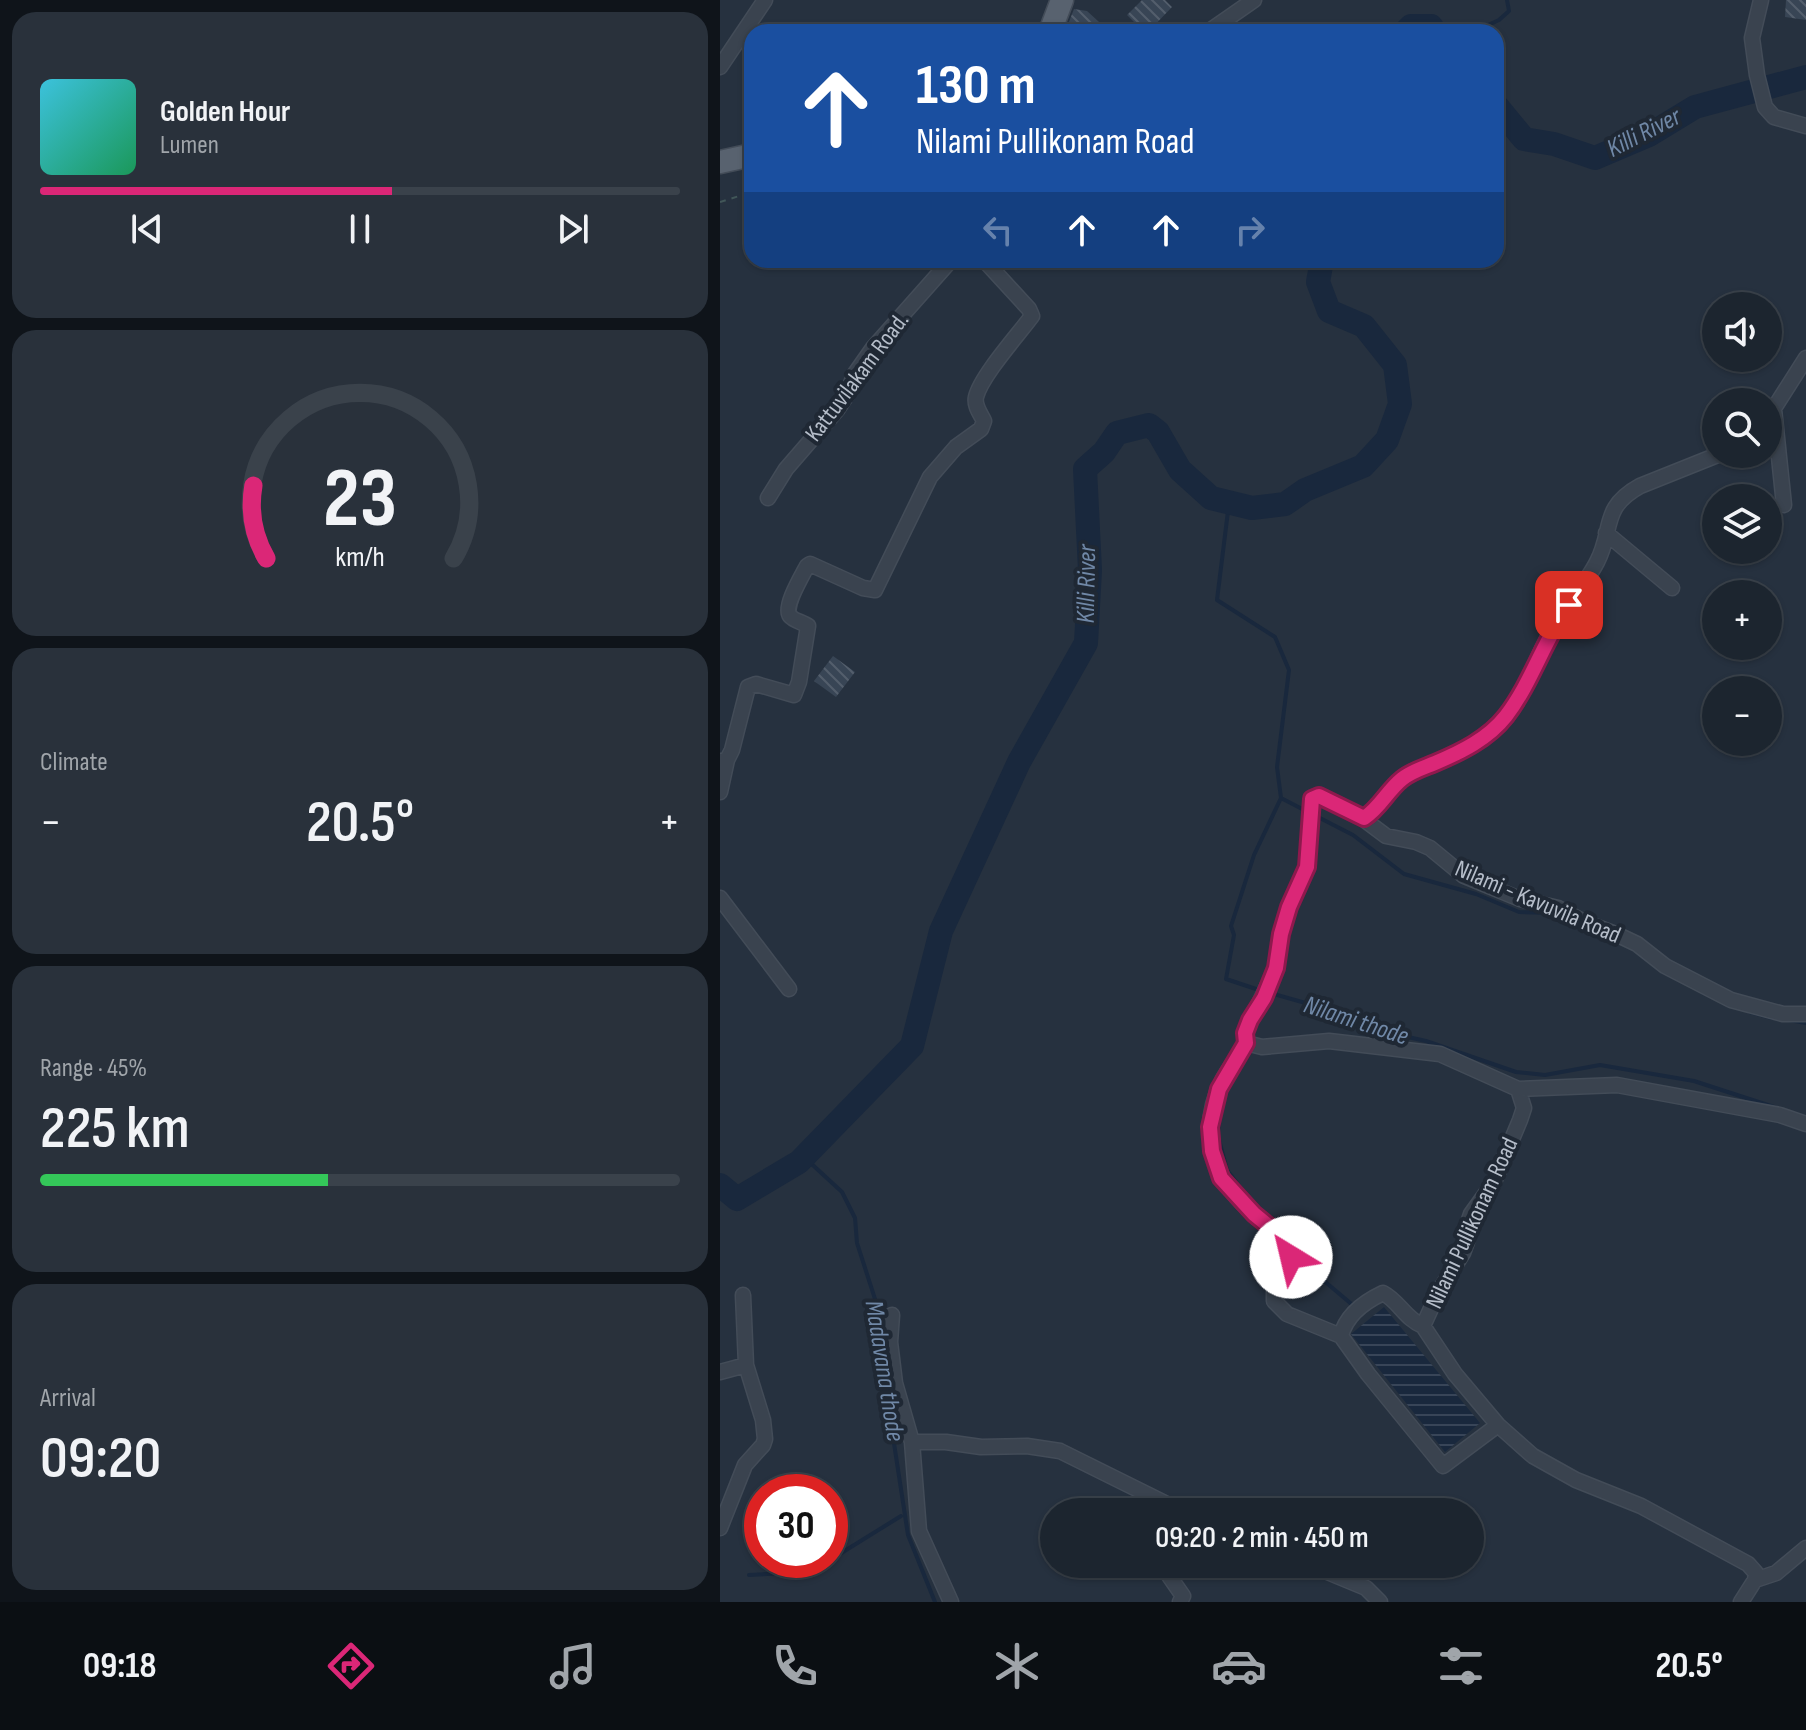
<!DOCTYPE html>
<html lang="en">
<head>
<meta charset="utf-8">
<style>
  :root { --surface:#1c252f; --page:#29313b; --text:#f1f3f6; --muted:#a0a5aa; --line:#3a424b; --accent:#db2777 }
  body { margin:0; font-family:"Sofia Sans Condensed",sans-serif; background:var(--page); color:var(--text); height:100vh; display:flex; flex-direction:column; font-size:30px; white-space:nowrap }
  * { box-sizing:border-box; margin:0 }
  p { font-size:26px; color:var(--muted) }
  .icon { flex:none; width:44px; height:44px; fill:none; stroke:currentColor; stroke-width:2; stroke-linecap:round; stroke-linejoin:round }
  .map { position:relative; flex:1; overflow:hidden }
  .side { display:flex; flex-direction:column; gap:12px; padding:12px; background:#0f141a; width:720px }
  .side>* { flex:none }
  .banner { position:absolute; left:24px; top:24px; width:760px; height:244px; border-radius:24px; box-shadow:0 2px 6px #0004,0 0 0 2px var(--line); background:#1a4fa0; color:#fff; overflow:hidden }
  .buttons { position:absolute; left:982px; top:292px; display:grid; gap:16px }
  .buttons a { display:grid; place-items:center; width:80px; height:80px; border-radius:50%; background:var(--surface); box-shadow:0 2px 6px #0004,0 0 0 2px var(--line); font-size:40px }
  .speed { position:absolute; left:24px; top:1474px; display:flex; gap:16px; font-size:40px; font-weight:700; text-align:center }
  .speed>* { display:grid; place-content:center; width:104px; height:104px; border-radius:50%; background:var(--surface); box-shadow:0 2px 6px #0004,0 0 0 2px var(--line); line-height:1 }
  .speed .limit { border:12px solid #d22; background:#fff; color:#111 }
  .pin { position:absolute; display:grid; place-items:center; width:68px; height:68px; color:#fff; margin:-34px; border-radius:16px; box-shadow:0 4px 12px #0006 }
  .me { position:absolute; width:88px; margin:-44px; rotate:324deg; stroke-linejoin:round; filter:drop-shadow(0 0 6px #0008) }
  .turn { display:flex; align-items:center; gap:28px; height:168px; padding:0 40px; font-size:36px }
  .turn .icon { width:104px; height:104px; stroke-width:2.5 }
  .turn b { display:block; font-size:56px; line-height:68px }
  .lanes { display:flex; align-items:center; height:76px; padding:0 40px; background:#0003; justify-content:center; gap:40px; direction:ltr }
  .lanes .off { opacity:.35 }
  .big { font-size:60px; font-weight:600; line-height:1.1 }
  .side .tile { flex:1; display:flex; flex-direction:column; justify-content:center; gap:12px; min-width:0; padding:0 28px; border-radius:24px; background:var(--page) }
  .side .dial { align-items:center; gap:0 }
  .dial svg { height:208px; overflow:visible; fill:none; stroke:var(--line); stroke-width:7; stroke-linecap:round; text-anchor:middle }
  .dial text { fill:var(--text); stroke:none }
  .song { display:flex; align-items:center; gap:24px }
  .cover { width:96px; height:96px; border-radius:12px; background:linear-gradient(135deg,hsl(190 70% 55%),hsl(150 70% 35%)) }
  .played { height:8px; border-radius:4px; background:linear-gradient(90deg,var(--accent) 55%,var(--line) 55%) }
  .keys { display:flex; justify-content:space-around; direction:ltr }
  .heat { display:flex; justify-content:space-between; align-items:center; font-size:44px; direction:ltr }
  .charge { height:12px; border-radius:6px; background:linear-gradient(90deg,#34c759 45%,var(--line) 0) }
  .trip { position:absolute; left:320px; top:1498px; width:444px; height:80px; border-radius:40px; background:var(--surface); box-shadow:0 2px 6px #0004,0 0 0 2px var(--line); font-weight:600; line-height:80px; text-align:center }
  .menu { display:flex; height:128px; justify-content:space-around; align-items:center; background:#0b0f13; color:var(--muted) }
  .menu .icon { width:56px; height:56px }
  .menu .selected { color:var(--accent) }
  .menu b { font-size:36px; color:var(--text) }
  main { display:flex; flex:1; min-height:0 }
  .map>svg:first-child { display:block }
  .water { fill:url(#water-rules) }
  .lines { fill:none; stroke-linecap:round; stroke-linejoin:round }
  .stream { stroke:#19283d; stroke-width:4 }
  .river { stroke:#19283d; stroke-width:24 }
  .building { fill:url(#building-back-hatch) }
  .minor-casing { stroke:#434c58; stroke-width:17 }
  .primary-casing { stroke:#434c58; stroke-width:25 }
  .path { stroke:#415658; stroke-width:2; stroke-dasharray:6 6; stroke-linecap:butt }
  .minor { stroke:#3a434f; stroke-width:14 }
  .primary { stroke:#58626f; stroke-width:22 }
  .route-casing { stroke:#8e194d; stroke-width:20 }
  .route { stroke:#db2777; stroke-width:14 }
  .labels { text-anchor:middle; dominant-baseline:central; stroke-width:8; stroke-linejoin:round; paint-order:stroke }
  .street-label { font-size:24px; fill:#b6beca; stroke:#1f2834 }
  .water-label { font-size:26px; font-style:italic; fill:#7088a7; stroke:#1f2834 }
</style>
</head>
<body>
<main>
<section class="side">
<div class="tile">
<div class="song"><i class="cover"></i><div><b>Golden Hour</b><p>Lumen</p></div></div>
<div class="played"></div>
<div class="keys"><svg class="icon" aria-label="previous" viewBox="0 0 24 24"><path d="M18 5L8 12l10 7zM5 5v14"/></svg><svg class="icon" aria-label="pause" viewBox="0 0 24 24"><path d="M8 5v14M16 5v14"/></svg><svg class="icon" aria-label="next" viewBox="0 0 24 24"><path d="M6 5l10 7-10 7zM19 5v14"/></svg></div>
</div>
<div class="tile dial"><svg viewBox="0 0 100 80">
<path d="M14 69A42 42 0 1 1 86 69"/>
<path d="M14 69A42 42 0 0 1 9 41" stroke="#db2777"/>
<text x="50" y="56" font-size="32" font-weight="700">23</text>
<text x="50" y="72" font-size="11">km/h</text>
</svg></div>
<div class="tile"><p>Climate</p>
<div class="heat"><a>−</a><b class="big">20.5°</b><a>+</a></div>
</div>
<div class="tile"><p>Range · 45%</p><b class="big">225 km</b><div class="charge"></div></div>
<div class="tile"><p>Arrival</p><b class="big">09:20</b></div>
</section>
<div class="map">
<svg width="1086" height="1602" viewBox="0 0 1086 1602">
  <defs>
    <pattern id="water-rules" width="6" height="5" patternUnits="userSpaceOnUse" patternTransform="scale(2)"><rect width="6" height="5" fill="#19283d"/><path d="M0 2.5h6" fill="none" stroke="#384558"/></pattern>
    <pattern id="building-back-hatch" width="6" height="6" patternUnits="userSpaceOnUse" patternTransform="scale(2)"><rect width="6" height="6" fill="#384555"/><path d="M-1 5l2 2M0 0l6 6M5-1l2 2" fill="none" stroke="#535e6c"/></pattern>
  </defs>
  <rect width="100%" height="100%" fill="#26313f"/>
  <!-- water -->
  <path class="water" d="M 664,1307 L 760,1423 L 725,1452 L 631,1334 Z"/>
  <g class="lines">
    <!-- stream -->
    <path class="stream" d="M 753,32 L 779,20 L 789,11 L 787,0
      M 509,503 L 497,600 L 555,637 L 569,670 L 557,767 L 561,798 L 534,855 L 511,926 L 514,935 L 506,979 L 542,991
      M 561,798 L 586,811
      M 594,815 L 633,835 L 684,874 L 756,894 L 799,912 L 833,913
      M 550,993 L 589,1004 L 652,1029 L 706,1041 L 796,1072 L 825,1075 L 880,1065 L 974,1081 L 1057,1108
      M 1030,1012 L 1052,1018
      M 1069,1020 L 1086,1023
      M 504,1094 L 499,1115 L 498,1136 L 507,1170 L 532,1203 L 568,1231 L 603,1280 L 635,1307
      M 84,1157 L 122,1192 L 135,1218 L 137,1243 L 155,1299 L 159,1345 L 188,1535 L 215,1602
      M 110,1560 L 181,1516
      M 29,1575 L 89,1572 L 110,1560"/>
    <!-- river -->
    <path class="river" d="M 685,32 L 691,26 L 711,26 L 715,32
      M 776,105 L 804,139 L 834,144 L 875,158 L 929,135 L 975,107 L 1086,77
      M 0,1185 L 17,1199 L 79,1162 L 192,1046 L 221,931 L 299,762 L 366,643 L 370,570 L 365,469 L 384,452 L 397,433 L 429,425 L 438,432 L 460,470 L 491,498 L 532,508 L 565,504 L 585,490 L 643,466 L 667,440 L 680,404 L 675,365 L 644,326 L 609,311 L 598,282 L 602,260"/>
  </g>
  <!-- building -->
  <path class="building" d="M 422,0 L 445,0 L 452,7 L 428,32 L 424,32 L 407,15 Z
    M 1066,0 L 1086,0 L 1086,20 L 1065,17 Z
    M 354,9 L 367,11 L 390,32 L 345,32 Z
    M 113,656 L 135,672 L 116,697 L 94,681 Z"/>
  <g class="lines">
    <!-- minor casing -->
    <g class="minor-casing">
      <path id="minor" d="M 1041,0 L 1032,38 L 1037,75 L 1045,107 L 1054,117 L 1086,126
        M 488,32 L 534,0
        M 0,67 L 45,0
        M 1054,409 L 1064,505
        M 1051,413 L 1086,358
        M 1000,454 L 920,486 C 880,508 894,530 877,562 C 865,585 847,605 833,628 C 815,659 808,689 784,718 C 767,740 739,753 714,763 C 702,768 691,771 681,779 C 667,791 660,808 644,818 L 599,796 L 592,799 L 587,867 L 569,907 L 561,934 L 556,968 L 525,1033 L 526,1043 L 542,1047 L 609,1041 L 720,1054 L 798,1089 L 804,1108 L 800,1120 L 774,1182 L 751,1214 L 744,1235 L 747,1242 L 743,1253 L 719,1291 L 703,1326 L 735,1374 L 778,1425 L 813,1456 L 856,1480 L 921,1506 L 1028,1564 L 1036,1573 L 1035,1580 L 1021,1602
        M 48,498 L 66,469 L 117,410 L 127,395 L 134,375 L 153,348 L 231,260
        M 886,533 L 952,588
        M 0,761 L 7,760 L 12,750 L 28,687 L 36,684 L 74,695 L 79,682 L 88,626 C 83,622 74,621 70,616 C 63,607 82,576 87,566 L 90,564 L 143,588 L 155,590 L 210,477 L 236,447 L 261,429 L 264,421 C 260,413 254,405 256,397 C 261,376 298,335 312,316 L 309,309 L 264,260
        M 0,792 L 7,760
        M 642,818 L 666,836 L 696,842 L 710,848 L 744,876 L 800,899 L 838,908 L 864,922 L 898,935 L 917,944 L 945,966 L 1011,1000 L 1063,1014 L 1086,1014
        M 0,898 L 69,989
        M 526,1043 C 519,1055 510,1067 503,1079 C 476,1131 493,1181 536,1216 C 553,1230 566,1234 571,1257 L 554,1289 L 554,1301 L 567,1314 L 621,1336
        M 798,1089 L 897,1085 L 1060,1115 L 1086,1124
        M 172,1315 L 170,1342 L 175,1383 L 192,1442 L 199,1531 L 231,1602
        M 703,1326 C 685,1319 679,1301 663,1293 C 644,1302 626,1315 621,1336 L 648,1374 L 723,1466 L 778,1425
        M 0,1372 L 26,1365
        M 192,1442 L 226,1442 L 261,1447 L 307,1446 L 340,1451 L 463,1512
        M 0,1528 L 25,1465 L 43,1445 L 45,1439 L 43,1420 L 26,1365 L 23,1295
        M 588,1564 L 646,1588 L 660,1602
        M 445,1570 L 463,1596 L 460,1602
        M 1035,1580 L 1056,1573 L 1086,1548"/>
    </g>
    <!-- primary casing -->
    <g class="primary-casing">
      <path id="primary" d="M 330,32 L 342,0
        M 0,162 L 32,155"/>
    </g>
    <!-- path -->
    <path class="path" d="M 0,202 L 32,192"/>
    <!-- minor -->
    <use href="#minor" class="minor"/>
    <!-- primary -->
    <use href="#primary" class="primary"/>
  </g>
  <g class="lines">
    <!-- route casing -->
    <g class="route-casing">
      <path id="route" d="M 571,1257 L 567,1241 L 534,1214 L 501,1178 L 492,1151 L 490,1127 L 499,1089 L 526,1043 L 525,1033 L 530,1020 L 544,998 L 556,968 L 561,934 L 569,907 L 587,867 L 592,799 L 599,796 L 644,818 C 660,808 667,791 682,779 C 692,771 703,768 715,763 C 741,752 768,739 786,716 C 812,682 824,640 849,605"/>
    </g>
    <!-- route -->
    <use href="#route" class="route"/>
  </g>
  <g class="labels">
    <!-- street labels -->
    <g class="street-label">
      <text transform="translate(137 377) rotate(-53)">Kattuvilakam Road.</text>
      <text transform="translate(818 902) rotate(23)">Nilami - Kavuvila Road</text>
      <text transform="translate(752 1223) rotate(-65)">Nilami Pullikonam Road</text>
    </g>
    <!-- water labels -->
    <g class="water-label">
      <text transform="translate(924 133) rotate(-27)">Killi River</text>
      <text transform="translate(367 584) rotate(-89)">Killi River</text>
      <text transform="translate(636 1021) rotate(18)">Nilami thode</text>
      <text transform="translate(164 1371) rotate(81)">Madavana thode</text>
    </g>
  </g>
</svg>
<div class="buttons">
<a><svg class="icon" aria-label="sound" viewBox="0 0 24 24"><path d="M4 9h4l5-4v14l-5-4H4zM17 9q2 3 0 6"/></svg></a>
<a><svg class="icon" aria-label="search" viewBox="0 0 24 24"><circle cx="10" cy="10" r="6"/><path d="M15 15l6 6"/></svg></a>
<a><svg class="icon" aria-label="layers" viewBox="0 0 24 24"><path d="M12 4l9 5-9 5-9-5zM3 14l9 5 9-5"/></svg></a>
<a>+</a>
<a>−</a>
</div>
<div class="speed"><div class="limit">30</div></div>
<div class="pin" style="left:849px;top:605px;background:#d93025"><svg class="icon" aria-label="arrive" viewBox="0 0 24 24"><path d="M6 21V4h12l-3 4 3 4H6"/></svg></div>
<svg class="me" style="left:571px;top:1257px" viewBox="-20 -20 40 40"><circle r="19" fill="#fff"/><path d="M0-13L10 11 0 6-10 11z" fill="#db2777"/></svg>
<div class="trip">09:20 · 2 min · 450 m</div>
<div class="banner">
<div class="turn"><svg class="icon" aria-label="ahead" viewBox="0 0 24 24"><path d="M12 20V5M6 11l6-6 6 6"/></svg><div><b>130 m</b>Nilami Pullikonam Road</div></div>
<div class="lanes"><svg class="icon off" aria-label="left" viewBox="0 0 24 24"><path d="M17 20v-9H6M10 6l-5 5 5 5"/></svg><svg class="icon" aria-label="ahead" viewBox="0 0 24 24"><path d="M12 20V5M6 11l6-6 6 6"/></svg><svg class="icon" aria-label="ahead" viewBox="0 0 24 24"><path d="M12 20V5M6 11l6-6 6 6"/></svg><svg class="icon off" aria-label="right" viewBox="0 0 24 24"><path d="M7 20v-9h11M14 6l5 5-5 5"/></svg></div>
</div>
</div>
</main>
<nav class="menu">
<b>09:18</b>
<svg class="icon selected" aria-label="directions" viewBox="0 0 24 24"><path d="M12 3l9 9-9 9-9-9zM9 14v-3h6M13 9l2 2-2 2"/></svg>
<svg class="icon" aria-label="music" viewBox="0 0 24 24"><path d="M9 18V5l10-2v13"/><circle cx="6" cy="18" r="3"/><circle cx="16" cy="16" r="3"/></svg>
<svg class="icon" aria-label="phone" viewBox="0 0 24 24"><path d="M5 4h4l2 5-3 2q2 4 5 5l2-3 5 2v4C11 20 4 13 5 4z"/></svg>
<svg class="icon" aria-label="climate" viewBox="0 0 24 24"><path d="M12 3v18M4 7l16 10M4 17L20 7"/></svg>
<svg class="icon" aria-label="car" viewBox="0 0 24 24"><path d="M5 17H2v-5l4-1 3-4h7l3 4 3 1v5h-3M9 17h6M6 11h13"/><circle cx="7" cy="17" r="2"/><circle cx="17" cy="17" r="2"/></svg>
<svg class="icon" aria-label="filters" viewBox="0 0 24 24"><path d="M4 7h16M4 17h16"/><circle cx="9" cy="7" r="2"/><circle cx="15" cy="17" r="2"/></svg>
<b>20.5°</b>
</nav>
</body>
</html>
